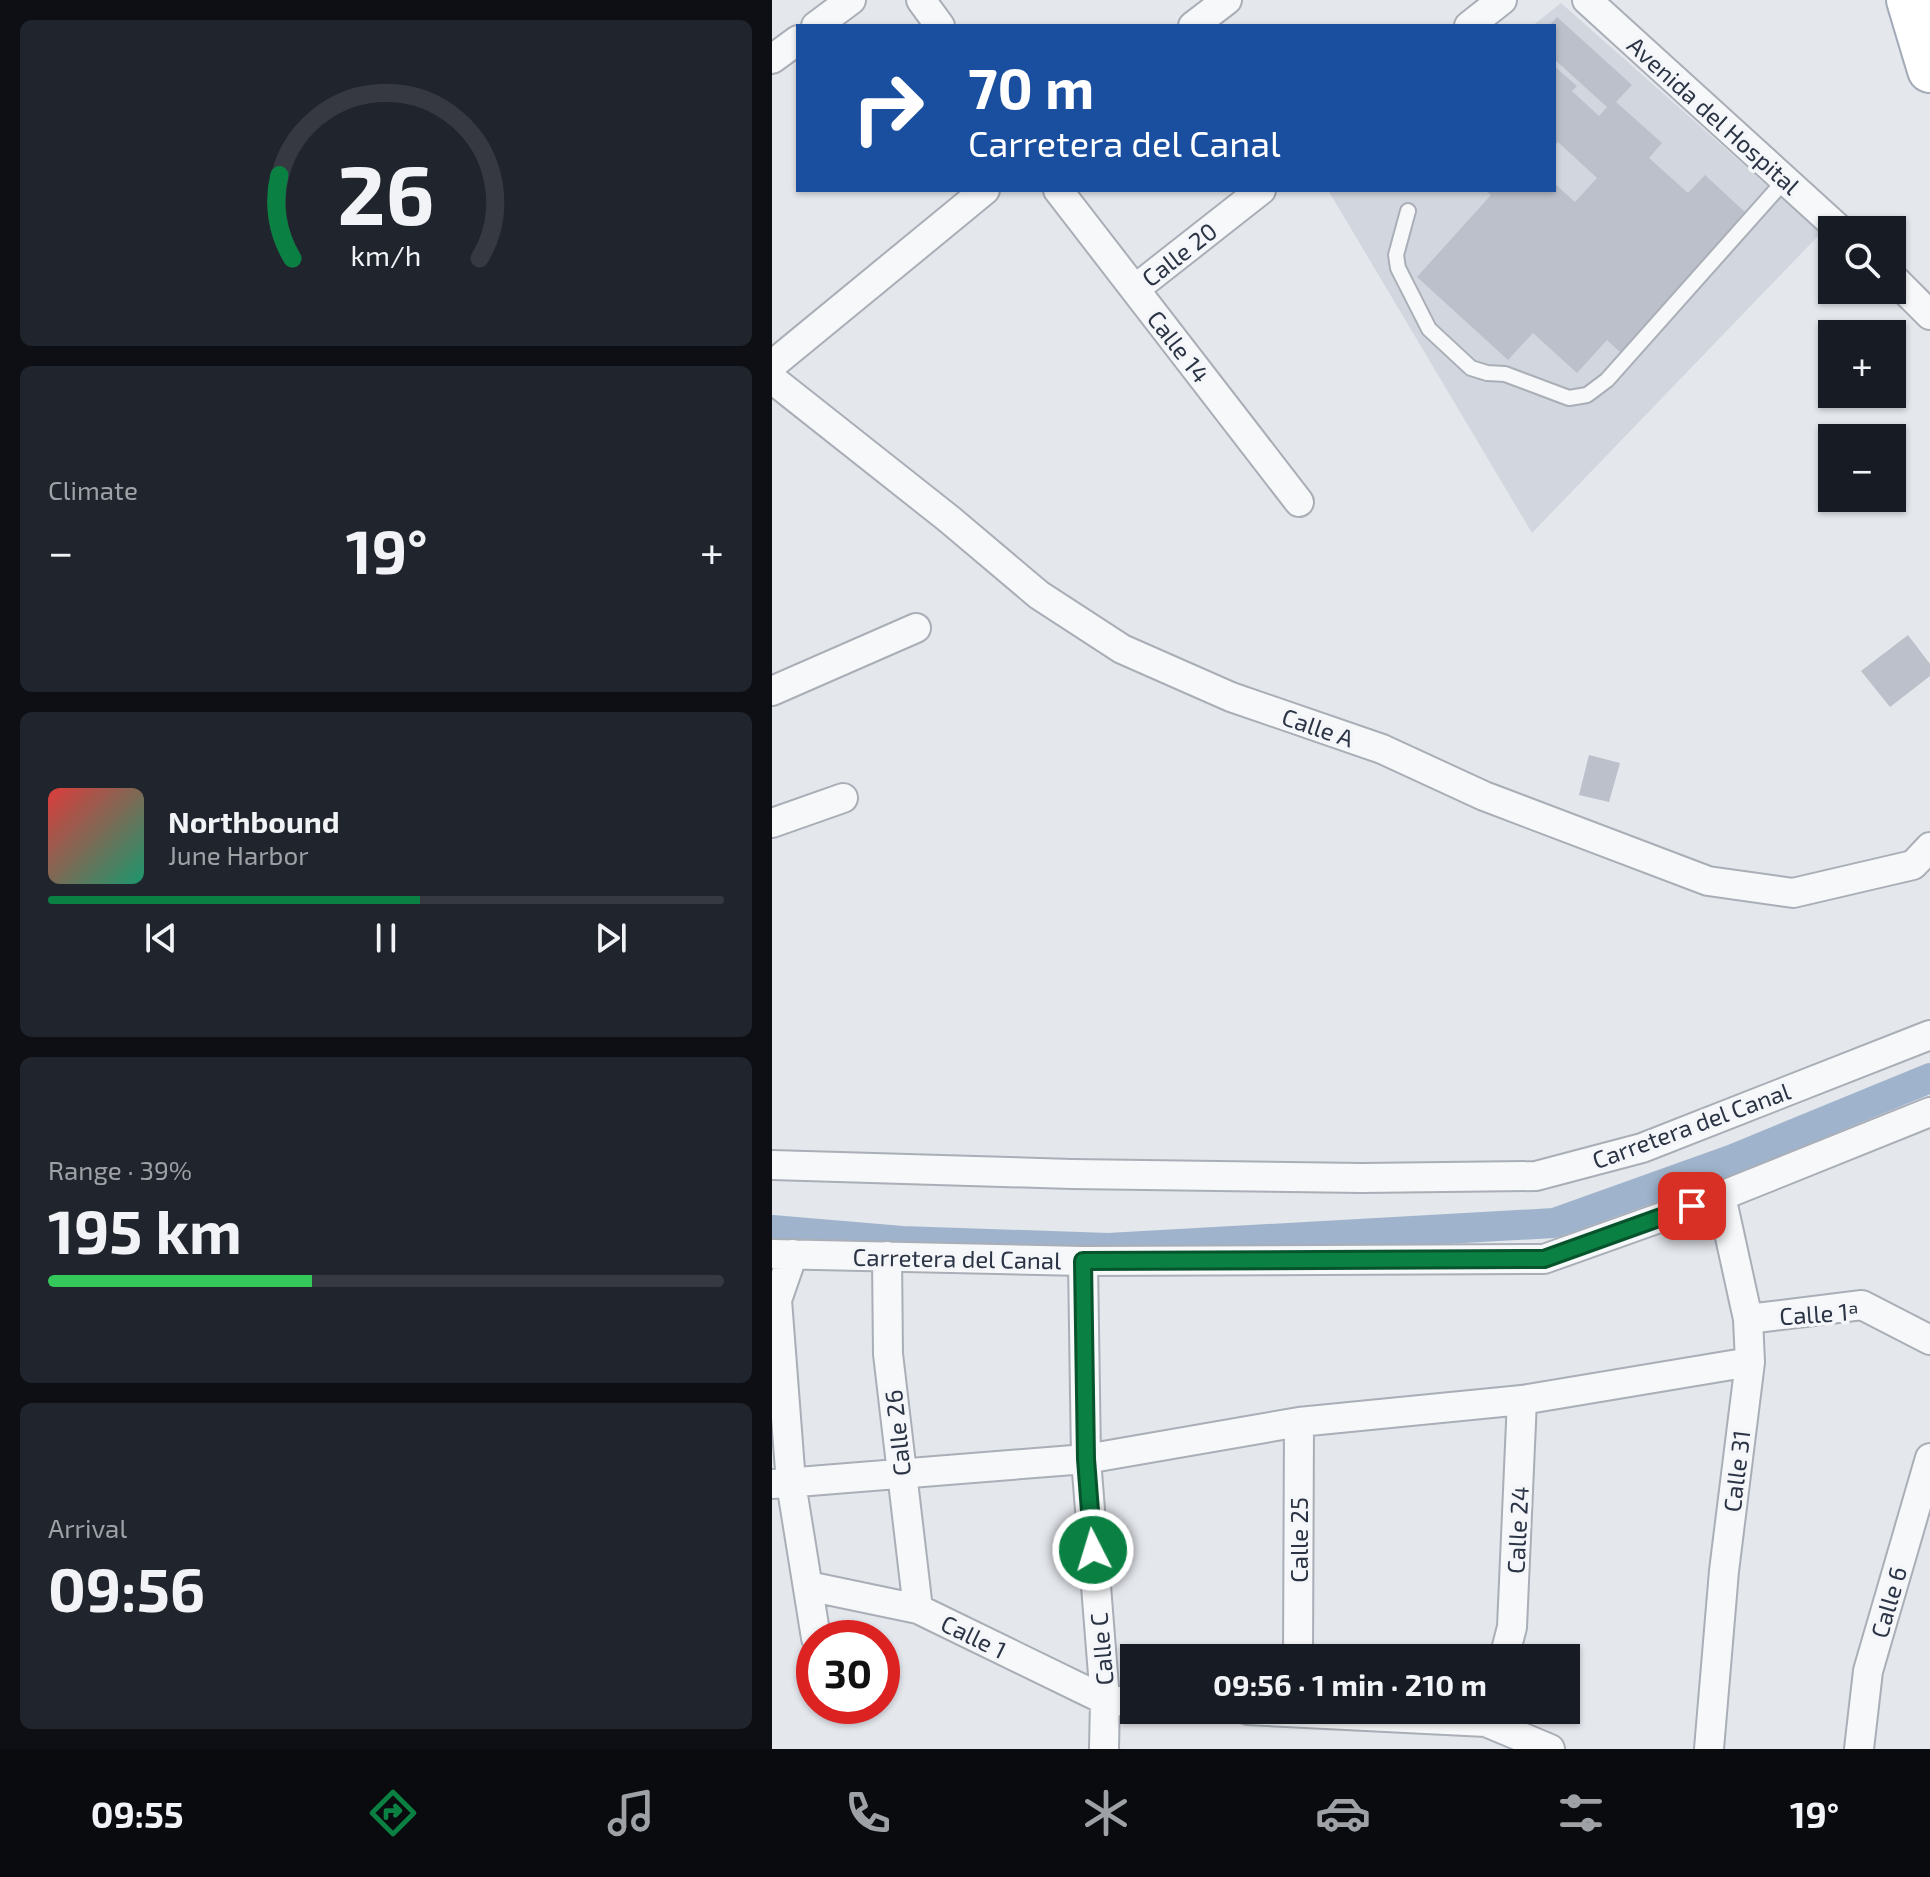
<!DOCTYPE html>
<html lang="en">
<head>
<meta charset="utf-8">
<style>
  :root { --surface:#171b24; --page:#20242c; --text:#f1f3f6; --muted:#9ea1a6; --line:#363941; --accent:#0b8043 }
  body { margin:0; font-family:"Exo 2",sans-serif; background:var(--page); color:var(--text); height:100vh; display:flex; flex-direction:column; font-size:30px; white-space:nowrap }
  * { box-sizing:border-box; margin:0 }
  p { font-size:26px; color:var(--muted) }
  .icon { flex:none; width:44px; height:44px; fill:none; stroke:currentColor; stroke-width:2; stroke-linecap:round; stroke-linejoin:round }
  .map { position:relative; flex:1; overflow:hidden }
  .sheet { display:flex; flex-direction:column; gap:20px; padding:20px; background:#0d0f14; width:772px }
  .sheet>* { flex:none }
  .guide { position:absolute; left:24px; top:24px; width:760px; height:168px; border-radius:0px; box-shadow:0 2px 6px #0004; background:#1a4fa0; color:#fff; overflow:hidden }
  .fabs { position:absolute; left:1046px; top:216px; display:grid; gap:16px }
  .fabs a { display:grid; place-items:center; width:88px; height:88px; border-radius:0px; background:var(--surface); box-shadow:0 2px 6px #0004; font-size:40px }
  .speed { position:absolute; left:24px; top:1620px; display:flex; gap:16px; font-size:40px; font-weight:700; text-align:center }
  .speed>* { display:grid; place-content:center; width:104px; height:104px; border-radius:50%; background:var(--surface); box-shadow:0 2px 6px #0004; line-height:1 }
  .speed .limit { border:12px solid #d22; background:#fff; color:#111 }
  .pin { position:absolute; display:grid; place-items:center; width:68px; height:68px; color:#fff; margin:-34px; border-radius:16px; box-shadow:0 4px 12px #0006 }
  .me { position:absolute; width:88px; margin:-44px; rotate:355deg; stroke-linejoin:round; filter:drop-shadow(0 0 6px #0008) }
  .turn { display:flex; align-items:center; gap:28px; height:168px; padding:0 40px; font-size:36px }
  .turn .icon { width:104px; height:104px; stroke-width:2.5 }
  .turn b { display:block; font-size:56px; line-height:68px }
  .big { font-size:60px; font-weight:700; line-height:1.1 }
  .sheet .card { flex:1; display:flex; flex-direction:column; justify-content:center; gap:12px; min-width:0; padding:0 28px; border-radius:12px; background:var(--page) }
  .sheet .dial { align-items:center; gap:0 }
  .dial svg { height:208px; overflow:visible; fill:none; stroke:var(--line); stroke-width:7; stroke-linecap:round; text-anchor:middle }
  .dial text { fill:var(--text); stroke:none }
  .song { display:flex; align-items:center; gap:24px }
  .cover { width:96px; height:96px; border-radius:12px; background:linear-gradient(135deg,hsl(0 70% 55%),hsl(160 70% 35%)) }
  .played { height:8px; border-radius:4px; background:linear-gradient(90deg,var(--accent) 55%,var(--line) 55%) }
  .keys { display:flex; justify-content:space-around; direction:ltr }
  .heat { display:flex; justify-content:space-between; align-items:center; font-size:44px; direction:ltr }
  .charge { height:12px; border-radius:6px; background:linear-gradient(90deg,#34c759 39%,var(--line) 0) }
  .trip { position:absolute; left:348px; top:1644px; width:460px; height:80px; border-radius:0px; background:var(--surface); box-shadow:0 2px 6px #0004; font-weight:700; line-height:80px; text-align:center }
  .tab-bar { display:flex; height:128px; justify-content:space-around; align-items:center; background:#090b0e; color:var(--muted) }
  .tab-bar .icon { width:56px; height:56px }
  .tab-bar .on { color:var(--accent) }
  .tab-bar b { font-size:36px; color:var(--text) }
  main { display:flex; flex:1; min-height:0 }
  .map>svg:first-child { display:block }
  .built { fill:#d2d6de }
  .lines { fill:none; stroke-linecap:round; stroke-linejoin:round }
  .canal { stroke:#9fb4cc; stroke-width:30 }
  .building { fill:#bbc0ca }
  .service-casing { stroke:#a9aeb7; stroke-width:18 }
  .minor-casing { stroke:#a9aeb7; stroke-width:32 }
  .primary-casing { stroke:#a3abb8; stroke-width:48 }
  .service { stroke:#f7f8fa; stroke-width:14 }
  .minor { stroke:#f7f8fa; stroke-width:28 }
  .primary { stroke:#fff; stroke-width:44 }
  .route-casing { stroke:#07532c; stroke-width:20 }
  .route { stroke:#0b8043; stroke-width:14 }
  .labels { text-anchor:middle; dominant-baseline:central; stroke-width:7; stroke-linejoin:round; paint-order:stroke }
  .street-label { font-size:24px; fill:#2b3445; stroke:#f4f6f9 }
</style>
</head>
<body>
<main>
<section class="sheet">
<div class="card dial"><svg viewBox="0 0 100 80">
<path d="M14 69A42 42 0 1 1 86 69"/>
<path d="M14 69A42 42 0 0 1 9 37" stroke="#0b8043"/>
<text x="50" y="56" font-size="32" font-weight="700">26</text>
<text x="50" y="72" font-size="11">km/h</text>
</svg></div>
<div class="card"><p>Climate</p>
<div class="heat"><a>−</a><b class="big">19°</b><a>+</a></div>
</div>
<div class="card">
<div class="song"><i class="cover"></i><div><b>Northbound</b><p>June Harbor</p></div></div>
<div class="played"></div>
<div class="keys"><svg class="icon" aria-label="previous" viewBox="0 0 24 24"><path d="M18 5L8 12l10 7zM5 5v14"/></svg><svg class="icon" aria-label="pause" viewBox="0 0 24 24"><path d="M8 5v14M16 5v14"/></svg><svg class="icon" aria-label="next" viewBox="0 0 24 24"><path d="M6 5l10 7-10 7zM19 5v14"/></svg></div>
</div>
<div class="card"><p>Range · 39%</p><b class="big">195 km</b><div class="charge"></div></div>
<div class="card"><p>Arrival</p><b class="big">09:56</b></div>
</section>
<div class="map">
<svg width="1158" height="1749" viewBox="0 0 1158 1749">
  <rect width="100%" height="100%" fill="#e4e7ec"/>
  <!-- built -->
  <path class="built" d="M 789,3 L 1049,233 L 760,533 L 556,190 L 782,190 L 782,26 L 760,26 Z"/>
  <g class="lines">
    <!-- canal -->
    <path class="canal" d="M 0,1230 L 130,1241 L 336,1248 L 782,1223 L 961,1159 L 1158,1078"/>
  </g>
  <!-- building -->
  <path class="building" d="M 785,17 L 860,85 L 844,102 L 890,143 L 877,158 L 916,193 L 933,175 L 975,214 L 849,353 L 835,340 L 805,373 L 761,333 L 736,360 L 645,277 L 719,195 L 713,190 L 782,190 L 782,183 L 803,202 L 825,178 L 786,142 L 782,146 L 782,66 L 805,86 L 800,91 L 827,116 L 835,107 L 782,59 L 782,26 L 777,26 Z
    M 1136,635 L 1158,664 L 1158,676 L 1118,707 L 1089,671 Z
    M 817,755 L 848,763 L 837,802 L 807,795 Z"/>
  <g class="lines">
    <!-- service casing -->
    <g class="service-casing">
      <path id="service" d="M 636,211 L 624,255 L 626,268 L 657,329 L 699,368 L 715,373 L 733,374 L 797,398 L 815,395 L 835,380 L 1013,180"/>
    </g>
    <!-- minor casing -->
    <g class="minor-casing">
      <path id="minor" d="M 149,0 L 168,26
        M 815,0 L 1068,230
        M 44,26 L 79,0
        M 421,26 L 455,0
        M 697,26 L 730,0
        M 0,59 L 26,40
        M 286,190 L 527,502
        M 1120,277 L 1158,315
        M 363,289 L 489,190
        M 0,365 L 213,190
        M 0,379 L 177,519 L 267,595 L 350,649 L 459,697 L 610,749 L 712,796 L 936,881 L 1021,893 L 1141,865 L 1158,847
        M 0,691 L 144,628
        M 0,823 L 71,798
        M 0,1165 L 300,1174 L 590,1178 L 764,1176 L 870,1148 L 1158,1035
        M 0,1254 L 311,1261 L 772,1259 L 949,1196 L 1158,1112
        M 21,1254 L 5,1300 L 19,1483 L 44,1638
        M 115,1256 L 116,1354 L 146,1609
        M 311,1261 L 314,1459 L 333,1700 L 332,1749
        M 976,1319 L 1090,1305 L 1158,1340
        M 0,1484 L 314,1459 L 527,1422 L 750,1400 L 978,1362
        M 36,1586 L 146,1609 L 333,1700 L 362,1702
        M 526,1658 L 527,1422
        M 732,1658 L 740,1627 L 750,1400
        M 476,1710 L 714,1722 L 778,1749
        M 937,1749 L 952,1571 L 978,1362 L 976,1319 L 949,1196
        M 1087,1749 L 1096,1671 L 1158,1458"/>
    </g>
    <!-- primary casing -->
    <g class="primary-casing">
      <path id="primary" d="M 1137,0 L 1158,70"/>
    </g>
    <!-- service -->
    <use href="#service" class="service"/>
    <!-- minor -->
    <use href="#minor" class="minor"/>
    <!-- primary -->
    <use href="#primary" class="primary"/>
  </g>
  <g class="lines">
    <!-- route casing -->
    <g class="route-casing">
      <path id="route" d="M 321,1550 L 314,1459 L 311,1261 L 772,1259 L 920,1206"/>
    </g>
    <!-- route -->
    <use href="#route" class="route"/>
  </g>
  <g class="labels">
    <!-- street labels -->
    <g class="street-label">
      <text transform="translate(942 115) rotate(42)">Avenida del Hospital</text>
      <text transform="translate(407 254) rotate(-38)">Calle 20</text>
      <text transform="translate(407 346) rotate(52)">Calle 14</text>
      <text transform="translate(546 727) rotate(19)">Calle A</text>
      <text transform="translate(919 1125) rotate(-20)">Carretera del Canal</text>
      <text transform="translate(185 1258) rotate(1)">Carretera del Canal</text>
      <text transform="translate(1047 1313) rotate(-4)">Calle 1ª</text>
      <text transform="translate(125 1433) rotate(-96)">Calle 26</text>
      <text transform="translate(964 1471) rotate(-83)">Calle 31</text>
      <text transform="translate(745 1530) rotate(-87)">Calle 24</text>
      <text transform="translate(526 1540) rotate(-90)">Calle 25</text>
      <text transform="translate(1116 1602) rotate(-74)">Calle 6</text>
      <text transform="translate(202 1636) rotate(26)">Calle 1</text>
      <text transform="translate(329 1649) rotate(-95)">Calle C</text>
    </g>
  </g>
</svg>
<div class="fabs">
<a><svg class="icon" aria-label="search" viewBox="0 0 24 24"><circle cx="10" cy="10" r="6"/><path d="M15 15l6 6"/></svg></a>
<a>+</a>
<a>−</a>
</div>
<div class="speed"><div class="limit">30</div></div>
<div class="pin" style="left:920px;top:1206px;background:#d93025"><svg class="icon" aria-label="arrive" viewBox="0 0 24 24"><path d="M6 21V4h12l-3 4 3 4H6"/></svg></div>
<svg class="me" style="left:321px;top:1550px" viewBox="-20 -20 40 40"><circle r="17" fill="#0b8043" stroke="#fff" stroke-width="3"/><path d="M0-11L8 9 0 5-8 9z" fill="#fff"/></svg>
<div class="trip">09:56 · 1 min · 210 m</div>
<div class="guide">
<div class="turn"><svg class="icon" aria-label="right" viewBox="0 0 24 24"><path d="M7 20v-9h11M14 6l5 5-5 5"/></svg><div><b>70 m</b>Carretera del Canal</div></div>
</div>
</div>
</main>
<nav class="tab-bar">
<b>09:55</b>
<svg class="icon on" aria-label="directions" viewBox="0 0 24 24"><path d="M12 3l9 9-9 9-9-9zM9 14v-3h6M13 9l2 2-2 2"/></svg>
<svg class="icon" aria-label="music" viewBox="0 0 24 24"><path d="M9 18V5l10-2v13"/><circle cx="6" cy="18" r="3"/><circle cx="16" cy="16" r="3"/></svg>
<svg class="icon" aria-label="phone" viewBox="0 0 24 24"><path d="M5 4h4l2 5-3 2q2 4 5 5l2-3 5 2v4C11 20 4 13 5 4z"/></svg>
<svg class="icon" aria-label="climate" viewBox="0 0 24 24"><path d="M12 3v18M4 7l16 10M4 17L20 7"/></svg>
<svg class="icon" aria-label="car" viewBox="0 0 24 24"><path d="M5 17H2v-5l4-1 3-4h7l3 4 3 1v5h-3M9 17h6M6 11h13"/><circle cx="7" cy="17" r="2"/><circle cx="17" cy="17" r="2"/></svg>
<svg class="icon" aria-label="filters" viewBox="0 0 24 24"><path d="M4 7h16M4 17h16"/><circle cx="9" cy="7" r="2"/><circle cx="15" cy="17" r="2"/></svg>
<b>19°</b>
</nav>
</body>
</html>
